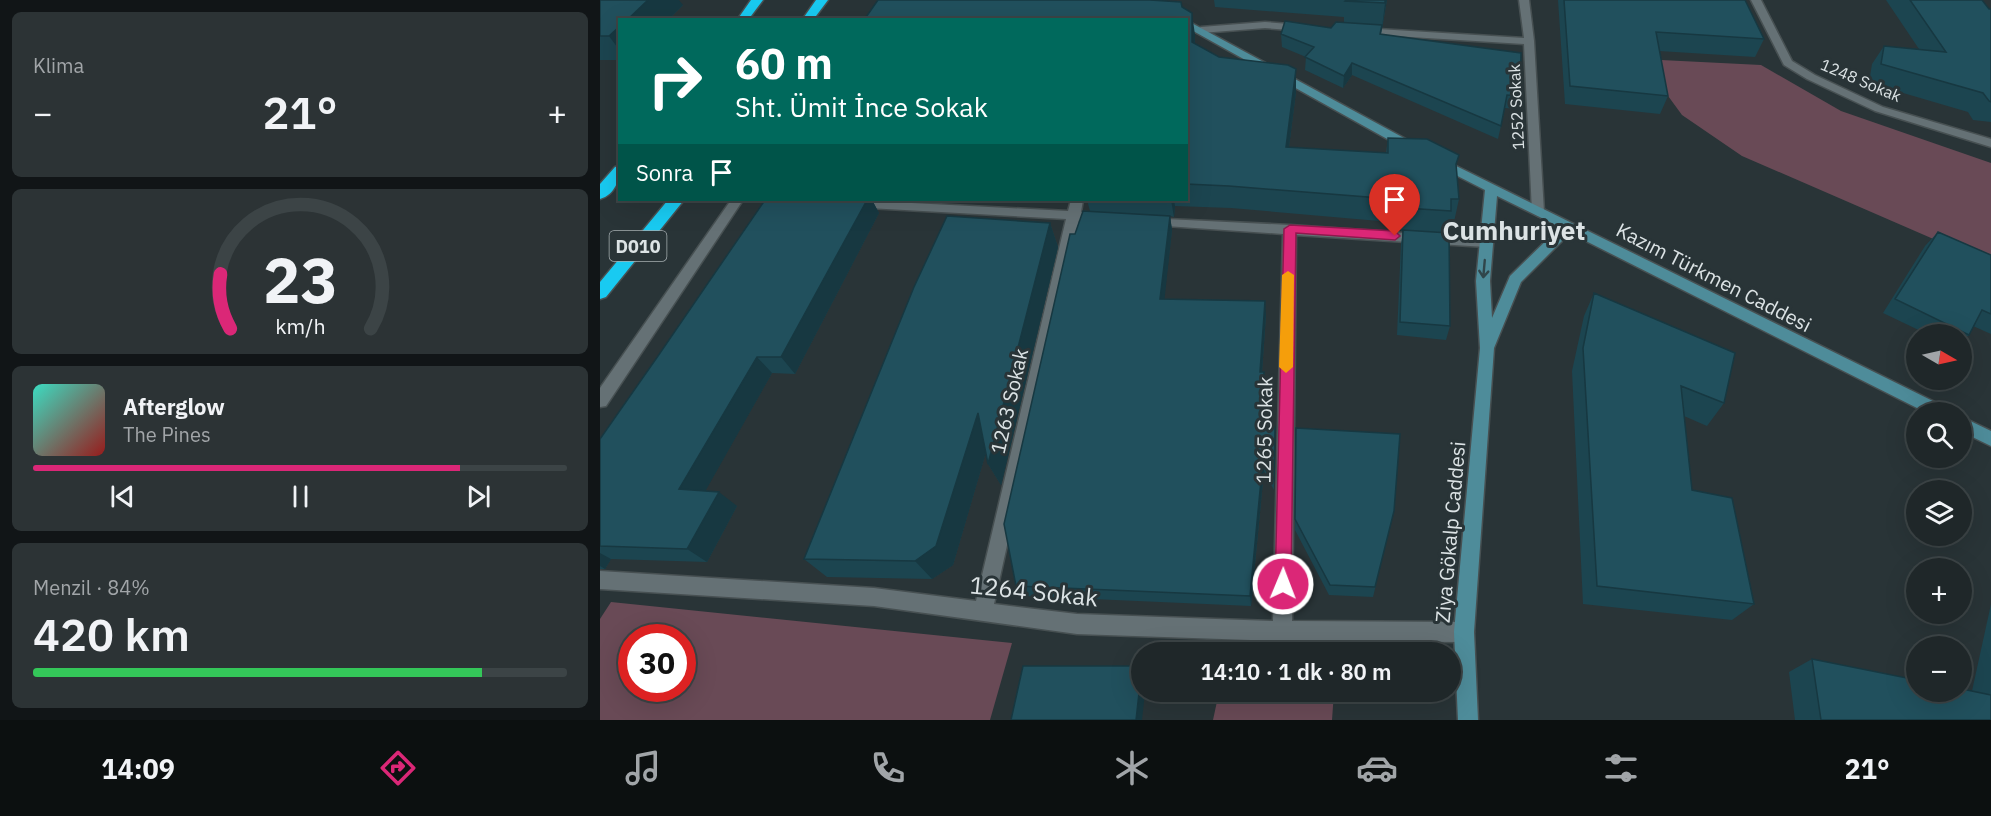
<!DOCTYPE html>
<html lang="tr">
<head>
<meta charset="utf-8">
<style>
  :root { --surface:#1f2729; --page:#2c3335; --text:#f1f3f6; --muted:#a1a5a8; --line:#3c4446; --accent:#db2777 }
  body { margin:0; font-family:"IBM Plex Sans",sans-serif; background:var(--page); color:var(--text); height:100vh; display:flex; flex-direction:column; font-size:22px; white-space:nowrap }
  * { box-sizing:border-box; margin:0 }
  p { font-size:20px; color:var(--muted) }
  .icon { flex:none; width:33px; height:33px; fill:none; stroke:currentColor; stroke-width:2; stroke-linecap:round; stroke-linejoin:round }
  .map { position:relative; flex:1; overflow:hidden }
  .side { display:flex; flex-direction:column; gap:12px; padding:12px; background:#111517; width:600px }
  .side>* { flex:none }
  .guide { position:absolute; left:18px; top:18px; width:570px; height:183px; border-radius:0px; box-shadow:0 6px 24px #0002,0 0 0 2px var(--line); background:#00695c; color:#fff; overflow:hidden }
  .needle { width:39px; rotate:99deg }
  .controls { position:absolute; left:1306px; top:324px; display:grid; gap:12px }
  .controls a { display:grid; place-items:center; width:66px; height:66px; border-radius:50%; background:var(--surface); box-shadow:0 6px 24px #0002,0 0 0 2px var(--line); font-size:30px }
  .speed { position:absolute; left:18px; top:624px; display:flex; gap:12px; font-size:30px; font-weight:700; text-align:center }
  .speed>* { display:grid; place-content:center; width:78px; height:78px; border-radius:50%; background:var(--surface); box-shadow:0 6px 24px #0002,0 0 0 2px var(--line); line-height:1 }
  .speed .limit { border:9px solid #d22; background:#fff; color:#111 }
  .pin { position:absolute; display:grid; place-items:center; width:51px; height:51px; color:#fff; margin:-62px -26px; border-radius:50% 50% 50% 0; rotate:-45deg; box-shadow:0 0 6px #0007 }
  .pin .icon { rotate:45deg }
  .me { position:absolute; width:66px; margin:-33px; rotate:1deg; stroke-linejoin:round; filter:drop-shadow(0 0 4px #0008) }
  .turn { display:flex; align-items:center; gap:21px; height:126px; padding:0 18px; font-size:27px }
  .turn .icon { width:78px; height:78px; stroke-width:2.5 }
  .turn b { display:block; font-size:42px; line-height:51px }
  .then { display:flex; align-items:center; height:57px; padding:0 18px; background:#0003; gap:12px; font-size:22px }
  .big { font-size:45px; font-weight:600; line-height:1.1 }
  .side .card { flex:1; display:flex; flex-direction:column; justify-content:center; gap:9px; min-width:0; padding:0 21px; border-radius:9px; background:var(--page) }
  .side .dial { align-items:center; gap:0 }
  .dial svg { height:156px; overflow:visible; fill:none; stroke:var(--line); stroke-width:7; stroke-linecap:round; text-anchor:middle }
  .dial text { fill:var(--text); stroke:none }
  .song { display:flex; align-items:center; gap:18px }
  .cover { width:72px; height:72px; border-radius:9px; background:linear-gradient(135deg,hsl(170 70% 55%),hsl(0 70% 35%)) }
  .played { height:6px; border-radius:3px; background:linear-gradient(90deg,var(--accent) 80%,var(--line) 80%) }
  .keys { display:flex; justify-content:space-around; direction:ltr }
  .heat { display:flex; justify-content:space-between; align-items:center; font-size:33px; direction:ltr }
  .charge { height:9px; border-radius:4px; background:linear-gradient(90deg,#34c759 84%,var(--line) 0) }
  .trip { position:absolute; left:531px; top:642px; width:330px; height:60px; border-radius:30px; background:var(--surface); box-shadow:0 6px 24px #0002,0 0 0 2px var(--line); font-weight:600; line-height:60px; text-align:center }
  .dock { display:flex; height:96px; justify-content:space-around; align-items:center; background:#0c1010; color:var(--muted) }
  .dock .icon { width:42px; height:42px }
  .dock .current { color:var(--accent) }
  .dock b { font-size:27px; color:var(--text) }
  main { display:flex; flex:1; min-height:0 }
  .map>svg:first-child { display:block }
  .green { fill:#694a56; fill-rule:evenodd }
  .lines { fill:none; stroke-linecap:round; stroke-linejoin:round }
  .lane-casing { stroke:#475052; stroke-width:3 }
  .street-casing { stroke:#475052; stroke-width:3 }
  .secondary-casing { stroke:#475052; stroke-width:3 }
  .highway-casing { stroke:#475052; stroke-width:3 }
  .lane { fill:#657175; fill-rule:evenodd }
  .street { fill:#657175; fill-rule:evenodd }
  .secondary { fill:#4e8c9a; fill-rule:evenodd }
  .highway { fill:#19caf1; fill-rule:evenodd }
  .wall { fill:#1c4550 }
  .shaded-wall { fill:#173841 }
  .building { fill:#21505d; stroke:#173841; stroke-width:1.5 }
  .oneway { stroke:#30464b }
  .route { fill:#db2777; stroke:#8e194d; stroke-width:1.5 }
  .slow { fill:#f59e0b }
  .labels { text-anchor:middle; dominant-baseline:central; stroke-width:6; stroke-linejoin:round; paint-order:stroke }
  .far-street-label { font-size:16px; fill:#dce3e5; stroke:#293437 }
  .shield { fill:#293437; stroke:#a6aeb1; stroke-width:1.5 }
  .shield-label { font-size:18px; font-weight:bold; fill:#dce3e5 }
  .street-label { font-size:20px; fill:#dce3e5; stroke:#293437 }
  .near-street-label { font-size:24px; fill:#dce3e5; stroke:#293437 }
  .district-label { font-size:26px; font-weight:bold; fill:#dce3e5; stroke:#293437 }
</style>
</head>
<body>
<main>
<section class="side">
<div class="card"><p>Klima</p>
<div class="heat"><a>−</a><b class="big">21°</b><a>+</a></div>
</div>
<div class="card dial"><svg viewBox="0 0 100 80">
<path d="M14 69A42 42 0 1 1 86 69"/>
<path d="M14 69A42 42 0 0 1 9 41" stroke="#db2777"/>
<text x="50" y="56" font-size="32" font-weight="700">23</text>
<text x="50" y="72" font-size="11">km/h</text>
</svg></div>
<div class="card">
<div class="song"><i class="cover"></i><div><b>Afterglow</b><p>The Pines</p></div></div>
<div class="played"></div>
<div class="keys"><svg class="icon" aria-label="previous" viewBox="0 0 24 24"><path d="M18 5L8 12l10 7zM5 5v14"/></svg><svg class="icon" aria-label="pause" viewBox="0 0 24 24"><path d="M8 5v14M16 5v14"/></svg><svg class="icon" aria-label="next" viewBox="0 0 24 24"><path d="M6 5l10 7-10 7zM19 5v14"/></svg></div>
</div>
<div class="card"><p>Menzil · 84%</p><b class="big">420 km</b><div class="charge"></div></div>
</section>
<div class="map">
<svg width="1391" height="720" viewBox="0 0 1391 720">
  <rect width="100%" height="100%" fill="#293437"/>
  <!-- green -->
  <path class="green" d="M 1041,59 L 1161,65 L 1241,111 L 1391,163 L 1391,264 L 1142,156 L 1082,115 Z
    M 11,602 L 412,643 L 390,720 L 0,720 L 0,619 ZM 32,638 L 82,638 L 82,688 L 32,688 Z
    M 619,692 L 734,692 L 732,720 L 613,720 Z"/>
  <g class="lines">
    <!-- lane casing -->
    <g class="lane-casing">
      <path id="lane" d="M 131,200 L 143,200 L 6,406 L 0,407 L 0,388 Z"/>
    </g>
    <!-- street casing -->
    <g class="street-casing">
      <path id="street" d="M 919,0 L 929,0 L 934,41 L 944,212 L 938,216 L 932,212 L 924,44 L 762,34 L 757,31 L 762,28 L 924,38 Z
        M 1151,0 L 1161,0 L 1192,61 L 1215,75 L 1283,107 L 1391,139 L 1391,147 L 1275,111 L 1207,79 L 1184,65 Z
        M 665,22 L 702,25 L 707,28 L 702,31 L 665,28 L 601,33 L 596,30 L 601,27 Z
        M 254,200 L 468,211 L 471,200 L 483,200 L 481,212 L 500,213 L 506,217 L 500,221 L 479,220 L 394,604 L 477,614 L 673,621 L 683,234 L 551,225 L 545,221 L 546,218 L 690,225 L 891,239 L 893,242 L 886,247 L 696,235 L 692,621 L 864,622 L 871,625 L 874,632 L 871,639 L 864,642 L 682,641 L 477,634 L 274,606 L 0,589 L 0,571 L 274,588 L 376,601 L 466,219 L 250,207 L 248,204 Z"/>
    </g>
    <!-- secondary casing -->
    <g class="secondary-casing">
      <path id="secondary" d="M 586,20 L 815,144 L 817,147 L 815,150 L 807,150 L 586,27 Z
        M 840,158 L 1345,407 L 1347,412 L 1325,412 L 970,233 L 921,282 L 894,348 L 874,632 L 878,720 L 858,720 L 854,632 L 880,348 L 876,281 L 885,190 L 836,165 L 836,159 ZM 897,196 L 960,227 L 910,276 L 892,318 L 890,281 Z
        M 1362,417 L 1391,431 L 1391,446 L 1362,432 Z"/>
    </g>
    <!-- highway casing -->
    <g class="highway-casing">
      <path id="highway" d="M 151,0 L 163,0 L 148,20 L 137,20 Z
        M 216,0 L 228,0 L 213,20 L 202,20 Z
        M 20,166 C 20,179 15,195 0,199 L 0,184 L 15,167 Z
        M 68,200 L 84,200 L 6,297 L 0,299 L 0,282 Z"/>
    </g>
    <!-- lane -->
    <use href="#lane" class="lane"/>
    <!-- street -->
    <use href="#street" class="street"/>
    <!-- secondary -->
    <use href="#secondary" class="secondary"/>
    <!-- highway -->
    <use href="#highway" class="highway"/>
  </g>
  <!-- wall -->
  <path class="wall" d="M 0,0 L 83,5 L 68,20 L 20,20 L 20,60 L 0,60 Z
    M 614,0 L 787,0 L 781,35 L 920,96 L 917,109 L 905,108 L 898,139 L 752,75 L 743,88 L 705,70 L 706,57 L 682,47 L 681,34 L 731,28 L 744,23 L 744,17 L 615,7 Z
    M 958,0 L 1145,0 L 1164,39 L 1155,57 L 1059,51 L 1068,96 L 1060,114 L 965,104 Z
    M 1286,0 L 1382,0 L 1389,9 L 1391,9 L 1391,122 L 1373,120 L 1368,112 L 1269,83 L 1272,64 L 1284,46 L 1319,49 Z
    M 582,7 L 595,35 L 595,44 L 619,57 L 696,92 L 689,147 L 786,153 L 788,138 L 856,169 L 859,199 L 854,222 L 848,222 L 846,232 L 850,326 L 846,340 L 797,335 L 801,244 L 803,231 L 801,231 L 802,223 L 631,208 L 575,206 L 574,217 L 570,216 L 572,230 L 564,299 L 666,315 L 662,372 L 664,372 L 665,386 L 662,426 L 675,439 L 674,490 L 664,471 L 651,606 L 424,596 L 416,586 L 475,234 L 490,211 L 487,200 L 586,200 L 586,20 Z
    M 165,200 L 286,200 L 286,201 L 272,200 L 279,213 L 195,374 L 172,373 L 105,491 L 137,506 L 107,562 L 11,559 L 5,569 L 0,569 L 0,439 L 58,356 Z
    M 450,223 L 458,247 L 401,485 L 388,464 L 386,452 L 353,565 L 332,579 L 227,577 L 204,559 Z
    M 1338,232 L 1391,255 L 1391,334 L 1373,326 L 1369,335 L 1362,341 L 1362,334 L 1327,334 L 1283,313 L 1325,246 Z
    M 994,293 L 1124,403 L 1107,426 L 1084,416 L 1092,490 L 1154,604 L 1132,620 L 983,604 L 972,371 L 984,316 Z
    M 696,428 L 794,511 L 773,597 L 729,595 L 695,530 Z
    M 1391,604 L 1391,720 L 1195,720 L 1189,672 L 1212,659 L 1372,691 Z"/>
  <!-- shaded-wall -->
  <path class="shaded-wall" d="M 48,0 L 79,0 L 83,5 L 68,20 L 27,20 Z
    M 785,0 L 787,0 L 782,27 L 785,3 Z
    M 592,13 L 595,35 L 594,65 L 592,42 Z
    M 20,26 L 20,51 L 9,36 Z
    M 752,63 L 752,75 L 743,88 L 744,76 Z
    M 696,69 L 696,92 L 686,170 L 686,147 Z
    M 267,200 L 272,200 L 279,213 L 195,374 L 181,357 Z
    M 571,200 L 574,200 L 575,206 L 574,217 Z
    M 570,216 L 572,230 L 563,313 L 560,299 Z
    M 450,223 L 458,247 L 401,485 L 388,464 Z
    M 665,301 L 666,315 L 661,386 L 660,372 Z
    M 157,357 L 172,373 L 98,504 L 79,489 Z
    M 664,372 L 665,386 L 661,438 L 661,426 Z
    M 378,413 L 391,435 L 353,565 L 332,579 L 315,561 Z
    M 663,459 L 664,471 L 651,606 L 650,596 Z
    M 119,492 L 137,506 L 107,562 L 87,549 Z
    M 0,553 L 11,559 L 5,569 L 0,566 Z
    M 542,671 L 542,692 L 545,692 L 542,720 L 536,720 Z"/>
  <!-- building -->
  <path class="building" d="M 0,0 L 48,0 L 27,20 L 20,20 L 20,26 L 9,36 L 0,36 Z
    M 278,0 L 550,0 L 581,2 L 582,7 L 592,13 L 592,42 L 619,57 L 688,65 L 696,69 L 686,147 L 788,153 L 788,138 L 827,139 L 859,155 L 856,164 L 859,199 L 851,199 L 851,211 L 805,208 L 805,200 L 629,186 L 586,184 L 586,20 L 264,20 Z
    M 746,0 L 785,0 L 785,3 L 745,1 Z
    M 964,0 L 1145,0 L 1164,39 L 1056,32 L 1068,96 L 970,86 Z
    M 1310,0 L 1382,0 L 1389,9 L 1391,9 L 1391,102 L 1389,101 L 1383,93 L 1281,64 L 1284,46 L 1346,52 Z
    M 685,21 L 731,28 L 736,22 L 782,25 L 780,34 L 921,53 L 920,96 L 907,95 L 901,126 L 752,63 L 744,76 L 705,57 L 714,47 L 681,34 Z
    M 165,200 L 267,200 L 181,357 L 157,357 L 79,489 L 119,492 L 87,549 L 0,546 L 0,439 L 58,356 Z
    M 483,211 L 570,216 L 560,299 L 665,301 L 660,372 L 664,372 L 661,426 L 675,427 L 674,479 L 663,459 L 650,596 L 416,586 L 404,524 L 470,234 L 475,234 Z
    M 347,216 L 450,223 L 388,464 L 378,413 L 336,546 L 315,561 L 204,559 L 314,287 Z
    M 803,230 L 849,233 L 850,326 L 800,322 Z
    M 1338,232 L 1391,255 L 1391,314 L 1382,310 L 1369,335 L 1295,299 Z
    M 994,293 L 1135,353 L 1124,403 L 1081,386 L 1092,490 L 1132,498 L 1154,604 L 997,586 L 983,348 Z
    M 696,428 L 800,434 L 794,511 L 775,587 L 730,585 L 695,519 Z
    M 1212,659 L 1317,680 L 1317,692 L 1362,692 L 1362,689 L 1391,695 L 1391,720 L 1221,720 Z
    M 423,666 L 542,666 L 536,720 L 411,720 Z"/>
  <!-- one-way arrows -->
  <defs><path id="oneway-shaft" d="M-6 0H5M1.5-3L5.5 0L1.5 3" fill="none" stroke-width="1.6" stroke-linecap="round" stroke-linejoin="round" transform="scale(1.5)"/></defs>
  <use class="oneway" href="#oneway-shaft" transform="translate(884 269) rotate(95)"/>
  <!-- route -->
  <path class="route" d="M 690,225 L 795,231 L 800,236 L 795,240 L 696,233 L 691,584 L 689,589 L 683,592 L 677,589 L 675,584 L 684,229 Z"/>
  <!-- slow -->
  <path class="slow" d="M 688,271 L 694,275 L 693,367 L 686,373 L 679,367 L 682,275 Z"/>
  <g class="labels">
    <!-- far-street labels -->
    <g class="far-street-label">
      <text transform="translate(1261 80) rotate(23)">1248 Sokak</text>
      <text transform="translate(916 107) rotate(-93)">1252 Sokak</text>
    </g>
    <!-- shield labels -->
    <rect class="shield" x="9.5" y="231" width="57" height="30" rx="4.5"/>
    <g class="shield-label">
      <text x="38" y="246">D010</text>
    </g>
    <!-- street labels -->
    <g class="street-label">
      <text transform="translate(1114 277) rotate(27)">Kazım Türkmen Caddesi</text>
      <text transform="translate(409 401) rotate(-77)">1263 Sokak</text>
      <text transform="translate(664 430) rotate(-89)">1265 Sokak</text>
      <text transform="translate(850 532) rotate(-85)">Ziya Gökalp Caddesi</text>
    </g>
    <!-- near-street labels -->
    <g class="near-street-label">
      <text transform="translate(434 591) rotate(6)">1264 Sokak</text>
    </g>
    <!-- district labels -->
    <g class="district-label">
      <text x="914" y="230">Cumhuriyet</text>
    </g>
  </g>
</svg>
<div class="controls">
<a><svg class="needle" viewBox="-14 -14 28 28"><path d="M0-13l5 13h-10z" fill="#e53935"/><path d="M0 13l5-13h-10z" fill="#a1a5a8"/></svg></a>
<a><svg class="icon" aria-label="search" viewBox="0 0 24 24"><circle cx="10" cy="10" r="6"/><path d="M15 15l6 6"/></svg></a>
<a><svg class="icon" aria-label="layers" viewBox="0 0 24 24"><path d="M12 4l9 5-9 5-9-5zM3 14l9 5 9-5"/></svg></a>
<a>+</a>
<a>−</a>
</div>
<div class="speed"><div class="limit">30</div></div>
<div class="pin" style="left:795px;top:236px;background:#d93025"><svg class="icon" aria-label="arrive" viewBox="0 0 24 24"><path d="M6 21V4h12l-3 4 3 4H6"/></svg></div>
<svg class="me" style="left:683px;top:584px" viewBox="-20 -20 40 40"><circle r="17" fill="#db2777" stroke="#fff" stroke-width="3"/><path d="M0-11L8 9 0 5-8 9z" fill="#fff"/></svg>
<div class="trip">14:10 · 1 dk · 80 m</div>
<div class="guide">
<div class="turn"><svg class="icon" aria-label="right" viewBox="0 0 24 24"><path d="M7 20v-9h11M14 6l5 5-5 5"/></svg><div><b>60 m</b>Sht. Ümit İnce Sokak</div></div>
<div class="then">Sonra<svg class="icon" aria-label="arrive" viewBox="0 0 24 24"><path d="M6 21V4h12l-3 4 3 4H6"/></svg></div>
</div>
</div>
</main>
<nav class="dock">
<b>14:09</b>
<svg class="icon current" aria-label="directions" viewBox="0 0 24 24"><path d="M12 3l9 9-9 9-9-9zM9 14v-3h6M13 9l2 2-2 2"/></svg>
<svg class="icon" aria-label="music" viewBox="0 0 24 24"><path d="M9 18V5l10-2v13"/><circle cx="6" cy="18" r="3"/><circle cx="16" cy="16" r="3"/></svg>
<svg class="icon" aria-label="phone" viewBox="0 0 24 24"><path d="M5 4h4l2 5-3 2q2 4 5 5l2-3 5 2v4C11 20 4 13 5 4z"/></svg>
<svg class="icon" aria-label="climate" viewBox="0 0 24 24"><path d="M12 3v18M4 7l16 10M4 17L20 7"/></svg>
<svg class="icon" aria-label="car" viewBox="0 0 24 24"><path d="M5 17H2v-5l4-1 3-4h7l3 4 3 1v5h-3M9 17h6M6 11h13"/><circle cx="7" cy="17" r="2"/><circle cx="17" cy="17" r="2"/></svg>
<svg class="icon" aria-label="filters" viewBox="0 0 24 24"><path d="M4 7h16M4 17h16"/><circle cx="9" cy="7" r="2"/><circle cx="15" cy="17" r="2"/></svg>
<b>21°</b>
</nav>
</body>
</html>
